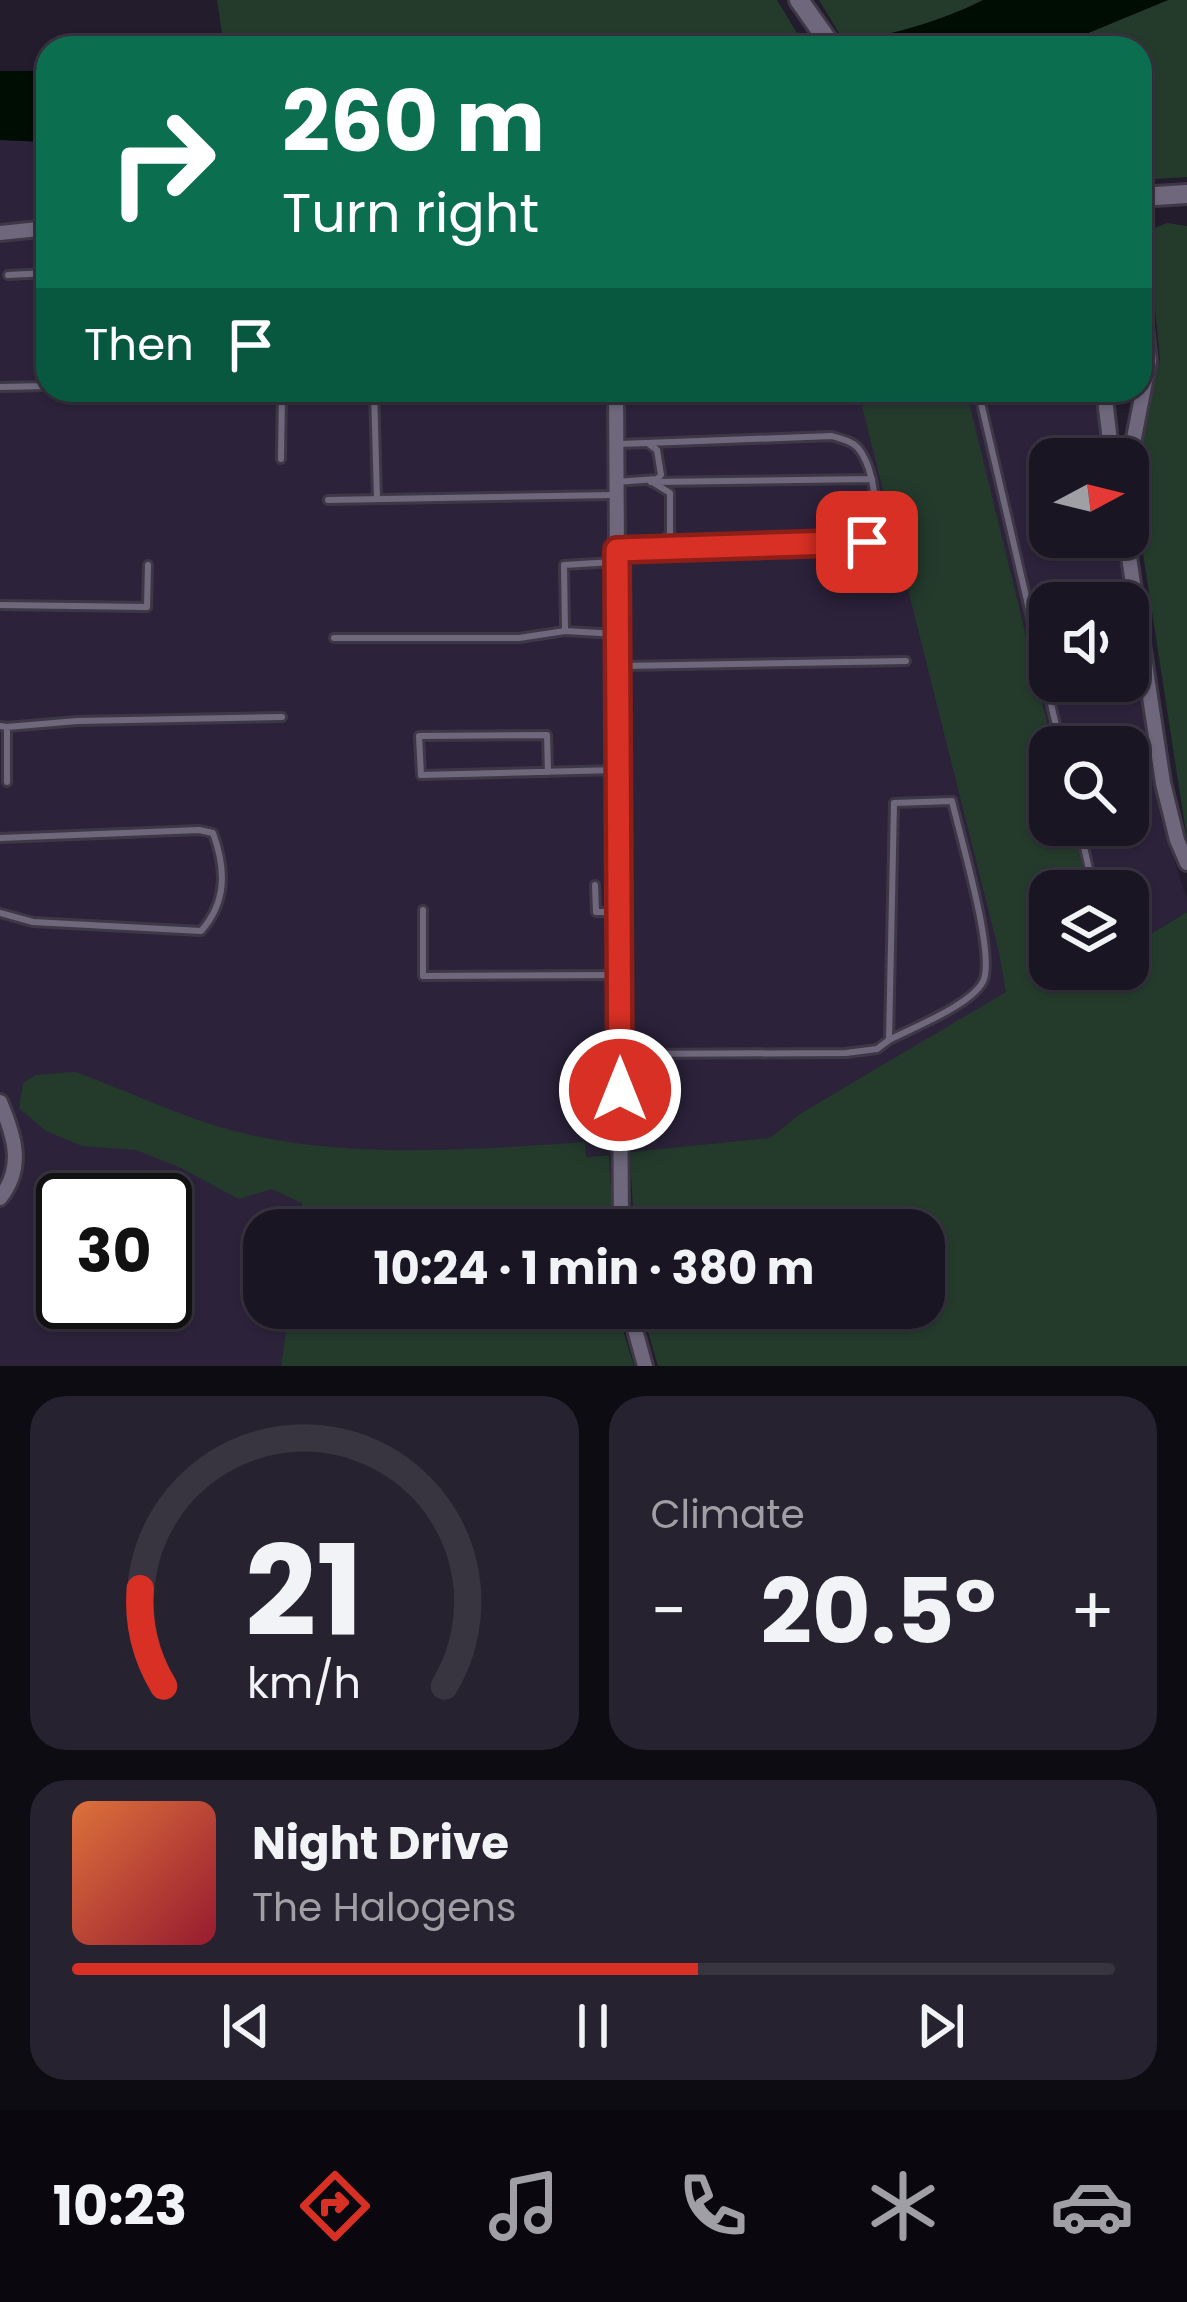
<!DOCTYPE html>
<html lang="en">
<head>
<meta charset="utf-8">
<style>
  :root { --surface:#1a1522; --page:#27222f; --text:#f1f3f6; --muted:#9f9fa5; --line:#383440; --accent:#d93025 }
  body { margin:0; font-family:Poppins,sans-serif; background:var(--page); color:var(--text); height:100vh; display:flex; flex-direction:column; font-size:45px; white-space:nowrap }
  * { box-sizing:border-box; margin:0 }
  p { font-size:39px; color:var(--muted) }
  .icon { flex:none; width:66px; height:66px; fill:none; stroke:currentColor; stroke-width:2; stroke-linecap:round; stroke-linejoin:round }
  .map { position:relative; height:1366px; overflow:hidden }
  .side { display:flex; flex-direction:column; gap:30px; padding:30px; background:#0e0c13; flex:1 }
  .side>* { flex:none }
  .top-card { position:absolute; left:36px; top:36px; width:1116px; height:366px; border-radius:36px; box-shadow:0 3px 9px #0004,0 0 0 3px var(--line); background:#0b6e4f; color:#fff; overflow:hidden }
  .needle { width:78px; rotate:83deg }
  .fabs { position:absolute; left:1029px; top:438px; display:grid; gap:24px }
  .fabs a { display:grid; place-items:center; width:120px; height:120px; border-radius:24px; background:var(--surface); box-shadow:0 3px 9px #0004,0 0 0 3px var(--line); font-size:60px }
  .speed { position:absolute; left:36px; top:1173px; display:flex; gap:24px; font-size:60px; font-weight:700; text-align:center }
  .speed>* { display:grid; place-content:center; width:156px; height:156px; border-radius:50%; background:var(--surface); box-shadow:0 3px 9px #0004,0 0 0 3px var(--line); line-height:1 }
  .speed .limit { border:6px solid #111; border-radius:18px; background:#fff; color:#111 }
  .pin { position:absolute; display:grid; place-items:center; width:102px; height:102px; color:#fff; margin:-51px; border-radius:24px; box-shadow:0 6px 18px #0006 }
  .me { position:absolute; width:132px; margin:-66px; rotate:0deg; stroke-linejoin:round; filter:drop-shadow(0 0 9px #0008) }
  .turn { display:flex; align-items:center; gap:42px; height:252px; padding:0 48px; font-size:54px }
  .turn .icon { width:156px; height:156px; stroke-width:2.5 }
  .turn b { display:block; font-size:84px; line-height:102px }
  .then { display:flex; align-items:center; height:114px; padding:0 48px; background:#0003; gap:24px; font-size:45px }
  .big { font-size:90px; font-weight:700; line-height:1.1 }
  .side .widget { flex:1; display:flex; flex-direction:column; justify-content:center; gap:18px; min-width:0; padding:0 42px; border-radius:36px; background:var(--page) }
  .side .dial { align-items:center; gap:0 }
  .dial svg { height:312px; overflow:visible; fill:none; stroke:var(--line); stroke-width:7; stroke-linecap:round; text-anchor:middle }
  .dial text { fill:var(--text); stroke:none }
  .song { display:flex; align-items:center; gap:36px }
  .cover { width:144px; height:144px; border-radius:18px; background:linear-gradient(135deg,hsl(20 70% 55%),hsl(350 70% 35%)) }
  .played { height:12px; border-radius:6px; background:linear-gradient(90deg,var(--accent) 60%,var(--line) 60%) }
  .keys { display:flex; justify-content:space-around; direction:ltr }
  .heat { display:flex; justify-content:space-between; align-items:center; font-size:66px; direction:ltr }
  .side .tiles { flex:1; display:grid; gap:30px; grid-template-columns:1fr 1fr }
  .widget:last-child { grid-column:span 2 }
  .trip { position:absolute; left:243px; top:1209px; width:702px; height:120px; border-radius:36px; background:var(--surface); box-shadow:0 3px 9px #0004,0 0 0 3px var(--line); font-weight:700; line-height:120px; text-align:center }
  .menu { display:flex; height:192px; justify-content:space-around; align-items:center; background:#0a080e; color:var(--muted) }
  .menu .icon { width:84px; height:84px }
  .menu .on { color:var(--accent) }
  .menu b { font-size:54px; color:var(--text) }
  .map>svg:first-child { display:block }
  .built { fill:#2c233b; fill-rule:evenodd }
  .green { fill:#243b2c }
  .water { fill:#000d02 }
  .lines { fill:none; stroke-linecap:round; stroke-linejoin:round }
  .lane-casing { stroke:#3e3846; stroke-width:12 }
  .street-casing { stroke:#3e3846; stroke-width:20 }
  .secondary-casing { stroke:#3e3846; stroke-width:24 }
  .lane { stroke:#6f687d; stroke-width:6 }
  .street { stroke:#6f687d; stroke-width:14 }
  .secondary { stroke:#6f687d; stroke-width:18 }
  .route-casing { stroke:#8d1f18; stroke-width:30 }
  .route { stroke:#d93025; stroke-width:21 }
</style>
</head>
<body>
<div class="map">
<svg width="1187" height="1366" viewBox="0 0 1187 1366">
  <rect width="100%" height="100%" fill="#221c2d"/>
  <!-- built -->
  <path class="built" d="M 0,140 L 48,142 L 48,390 L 1094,390 L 1105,459 L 1050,459 L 1050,537 L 1117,537 L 1127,603 L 1050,603 L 1050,681 L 1128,681 L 1128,610 L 1161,819 L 1187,900 L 1187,912 L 1128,948 L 1128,891 L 1050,891 L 1050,969 L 800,1114 L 770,1138 L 533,1162 L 306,1170 L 298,1230 L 264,1230 L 264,1308 L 289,1308 L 281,1366 L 0,1366 ZM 1050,747 L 1128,747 L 1128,825 L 1050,825 ZM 63,1200 L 165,1200 L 165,1302 L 63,1302 Z"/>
  <!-- green -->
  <path class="green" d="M 217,0 L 777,0 L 806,48 L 224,46 Z
    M 819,0 L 983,0 C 940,22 893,35 845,43 Z
    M 1168,0 L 1187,0 L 1187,177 L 1140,180 L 1140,48 L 1052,48 Z
    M 1167,223 L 1187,226 L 1187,839 L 1132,482 L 1160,359 L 1147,231 Z
    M 858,390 L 966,390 L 1053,747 L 1050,825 L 1072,825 L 1088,891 L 1050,891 L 1050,969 L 1128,969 L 1128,948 L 1187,912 L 1187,1366 L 658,1366 L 641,1308 L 924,1308 L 924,1230 L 634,1230 L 630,1152 L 770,1138 L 800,1114 L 1006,992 L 999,952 Z
    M 75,1072 C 126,1090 178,1116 230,1130 C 344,1160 469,1150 585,1142 L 586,1157 L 609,1155 L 613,1230 L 298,1230 L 302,1203 L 272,1189 L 239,1199 L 179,1167 L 136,1150 L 82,1146 L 46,1131 L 19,1108 L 23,1083 L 36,1075 Z
    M 289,1308 L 616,1308 L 634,1366 L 281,1366 Z"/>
  <!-- water -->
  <path class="water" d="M 983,0 L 1168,0 L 1052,48 L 816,48 C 874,38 930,27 983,0 Z
    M 0,71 L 48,71 L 48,142 L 0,140 Z"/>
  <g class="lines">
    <!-- lane casing -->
    <g class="lane-casing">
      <path id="lane" d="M 8,275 L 48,273
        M 0,387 L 48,386
        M 374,390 L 377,499
        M 978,390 L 1061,747
        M 281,459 L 282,390
        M 616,482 L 657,479 L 661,475 L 657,450 L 649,444
        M 651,482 L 872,479
        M 654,483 L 670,493 L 670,534 L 657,546
        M 328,500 L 613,495
        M 617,550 L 867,542 C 882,522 875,468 858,448 C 852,441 841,439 832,436 L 620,444
        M 613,562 L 564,565 L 565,631 L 617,634
        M 0,605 L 147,607 L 148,565
        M 334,638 L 519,638 L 565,631
        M 621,666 L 906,661
        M 0,726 L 7,727 L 7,782
        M 7,727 L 77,721 L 282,717
        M 548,772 L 547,735 L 419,736 L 421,775 L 616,770
        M 1079,825 L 1094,891
        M 0,838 L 199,830 L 213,833 C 226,869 227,902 201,931 L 33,922 L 0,913
        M 595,885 L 596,912 L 615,912
        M 423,910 L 423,976 L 616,975
        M 623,1054 L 846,1053 L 877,1049 L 889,1040 L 894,803 L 952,801 C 960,836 994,950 984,979 C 976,1003 912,1028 889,1040"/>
    </g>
    <!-- street casing -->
    <g class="street-casing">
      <path id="street" d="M 0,233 L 48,228
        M 616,390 L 621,1230
        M 1104,390 L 1112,459
        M 1128,469 L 1149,361 L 1140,281
        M 1126,537 L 1163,783 L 1177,840 L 1187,863
        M 0,1102 C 14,1135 25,1167 0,1198
        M 629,1308 L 645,1366"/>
    </g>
    <!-- secondary casing -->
    <g class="secondary-casing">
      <path id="secondary" d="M 799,0 L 833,48
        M 1140,197 L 1187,194"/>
    </g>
    <!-- lane -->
    <use href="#lane" class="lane"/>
    <!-- street -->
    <use href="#street" class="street"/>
    <!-- secondary -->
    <use href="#secondary" class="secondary"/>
  </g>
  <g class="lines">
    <!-- route casing -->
    <g class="route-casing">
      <path id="route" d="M 620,1090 L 617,550 L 867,542"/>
    </g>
    <!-- route -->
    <use href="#route" class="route"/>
  </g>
</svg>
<div class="fabs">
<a><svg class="needle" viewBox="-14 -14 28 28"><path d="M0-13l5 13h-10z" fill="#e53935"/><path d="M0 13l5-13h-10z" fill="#9f9fa5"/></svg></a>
<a><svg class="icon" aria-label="sound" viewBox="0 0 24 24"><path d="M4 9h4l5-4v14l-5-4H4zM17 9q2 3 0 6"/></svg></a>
<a><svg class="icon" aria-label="search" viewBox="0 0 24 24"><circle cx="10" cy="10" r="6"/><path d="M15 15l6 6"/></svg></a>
<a><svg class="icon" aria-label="layers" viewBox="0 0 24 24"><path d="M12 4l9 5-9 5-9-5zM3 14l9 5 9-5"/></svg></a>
</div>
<div class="speed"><div class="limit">30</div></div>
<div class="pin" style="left:867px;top:542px;background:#d93025"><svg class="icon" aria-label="arrive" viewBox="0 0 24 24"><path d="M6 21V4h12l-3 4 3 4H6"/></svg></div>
<svg class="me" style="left:620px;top:1090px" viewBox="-20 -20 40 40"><circle r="17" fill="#d93025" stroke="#fff" stroke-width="3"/><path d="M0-11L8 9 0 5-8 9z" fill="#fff"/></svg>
<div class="trip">10:24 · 1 min · 380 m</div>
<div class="top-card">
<div class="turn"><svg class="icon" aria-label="right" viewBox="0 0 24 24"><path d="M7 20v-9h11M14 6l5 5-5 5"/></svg><div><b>260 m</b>Turn right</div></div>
<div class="then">Then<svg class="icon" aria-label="arrive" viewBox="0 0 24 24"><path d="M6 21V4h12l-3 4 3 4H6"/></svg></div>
</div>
</div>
<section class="side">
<div class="tiles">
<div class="widget dial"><svg viewBox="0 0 100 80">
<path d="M14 69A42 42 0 1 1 86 69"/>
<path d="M14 69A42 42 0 0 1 8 44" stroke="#d93025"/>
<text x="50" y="56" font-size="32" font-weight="700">21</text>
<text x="50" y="72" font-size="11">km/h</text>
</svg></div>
<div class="widget"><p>Climate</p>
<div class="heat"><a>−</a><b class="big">20.5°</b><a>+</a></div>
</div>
<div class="widget">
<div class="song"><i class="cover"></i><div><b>Night Drive</b><p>The Halogens</p></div></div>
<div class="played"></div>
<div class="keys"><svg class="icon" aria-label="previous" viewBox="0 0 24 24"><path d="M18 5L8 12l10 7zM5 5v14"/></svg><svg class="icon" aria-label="pause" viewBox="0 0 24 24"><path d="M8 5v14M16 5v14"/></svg><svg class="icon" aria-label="next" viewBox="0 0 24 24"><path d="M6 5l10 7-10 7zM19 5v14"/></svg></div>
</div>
</div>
</section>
<nav class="menu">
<b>10:23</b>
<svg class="icon on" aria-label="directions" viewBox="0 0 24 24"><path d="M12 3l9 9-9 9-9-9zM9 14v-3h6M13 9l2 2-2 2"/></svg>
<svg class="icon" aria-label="music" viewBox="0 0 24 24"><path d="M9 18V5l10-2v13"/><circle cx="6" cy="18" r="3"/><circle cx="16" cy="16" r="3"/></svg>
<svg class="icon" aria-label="phone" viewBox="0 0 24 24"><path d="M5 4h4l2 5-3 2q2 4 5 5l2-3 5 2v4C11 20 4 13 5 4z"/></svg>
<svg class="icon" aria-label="climate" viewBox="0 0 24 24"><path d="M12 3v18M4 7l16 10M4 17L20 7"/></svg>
<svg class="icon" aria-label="car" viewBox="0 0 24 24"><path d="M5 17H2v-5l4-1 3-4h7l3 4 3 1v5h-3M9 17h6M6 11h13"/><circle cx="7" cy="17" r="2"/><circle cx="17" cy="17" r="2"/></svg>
</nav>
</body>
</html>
